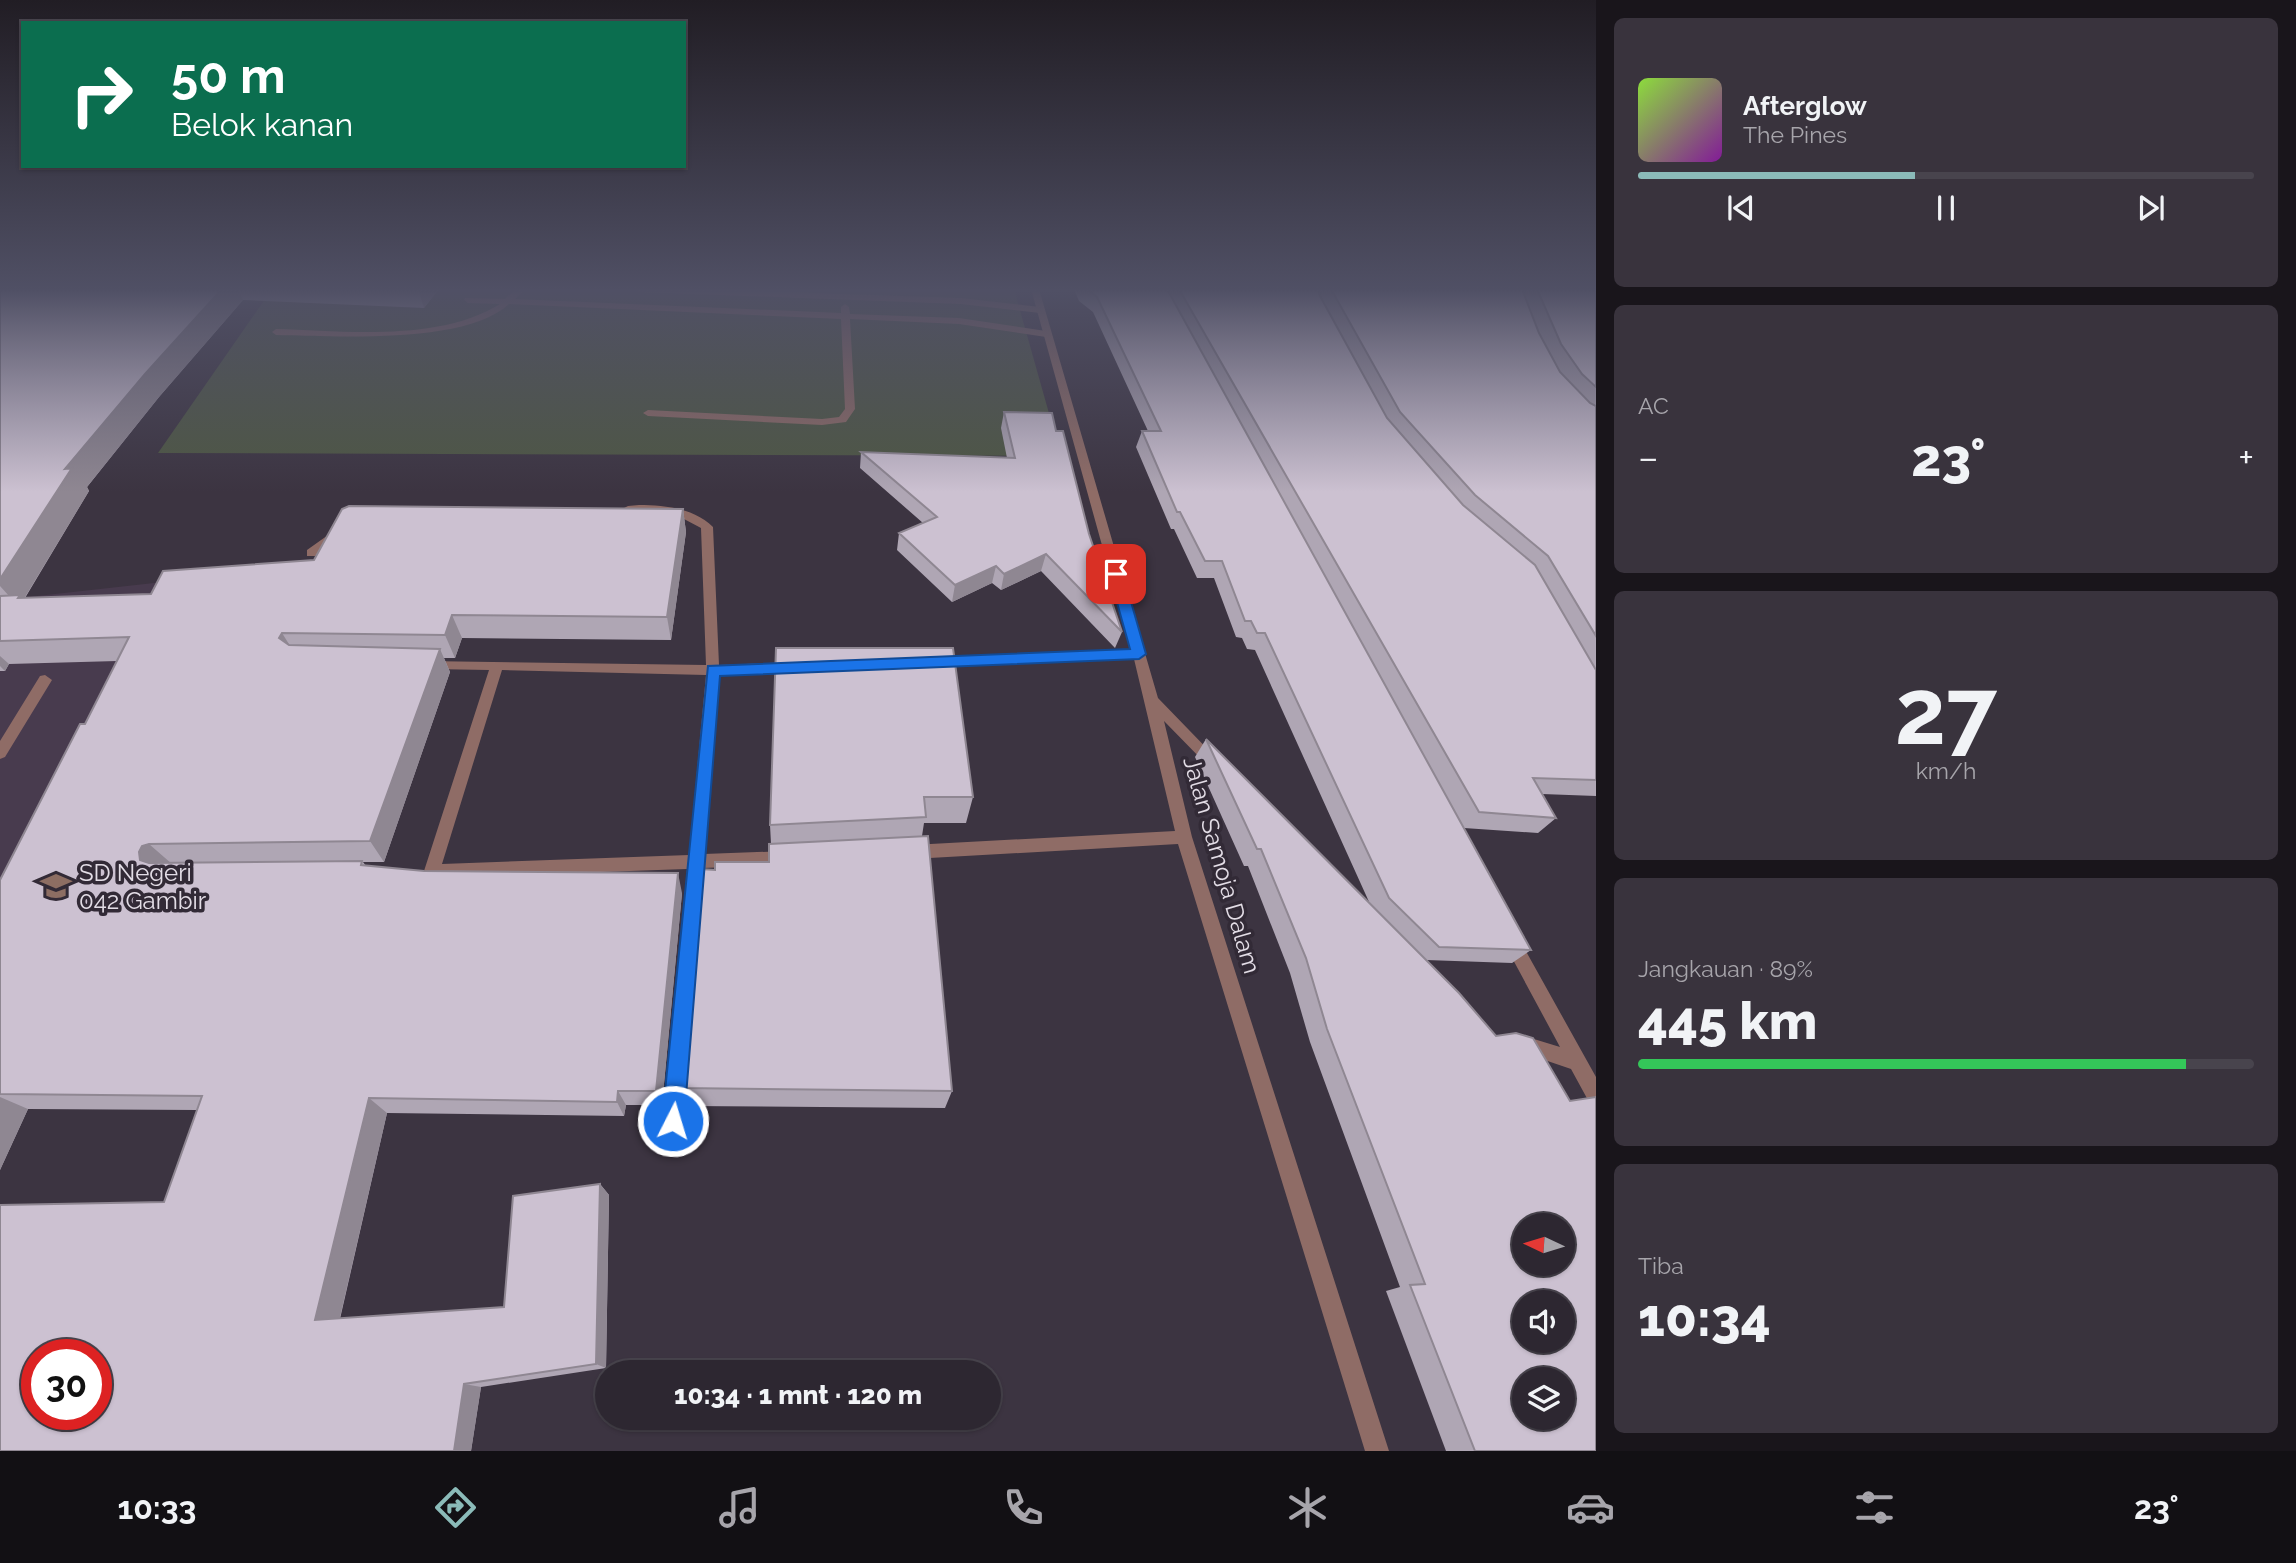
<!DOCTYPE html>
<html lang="id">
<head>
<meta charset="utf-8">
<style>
  :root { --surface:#2d2731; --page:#39333d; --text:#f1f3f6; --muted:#a7a5ab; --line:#48444d; --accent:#8bbbb9 }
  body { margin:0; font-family:Raleway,sans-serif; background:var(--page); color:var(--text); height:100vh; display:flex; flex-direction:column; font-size:26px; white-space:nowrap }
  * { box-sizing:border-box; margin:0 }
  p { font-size:23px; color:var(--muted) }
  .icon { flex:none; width:38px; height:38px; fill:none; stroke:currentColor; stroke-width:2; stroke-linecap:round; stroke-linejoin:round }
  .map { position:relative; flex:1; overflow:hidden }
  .drawer { display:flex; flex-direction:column; gap:18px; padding:18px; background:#19151b; width:700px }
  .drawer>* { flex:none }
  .guide { position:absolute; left:21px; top:21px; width:665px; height:147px; border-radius:0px; box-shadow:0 2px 5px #0004,0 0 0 2px var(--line); background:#0b6e4f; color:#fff; overflow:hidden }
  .needle { width:46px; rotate:274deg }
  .buttons { position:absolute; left:1512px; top:1213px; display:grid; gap:14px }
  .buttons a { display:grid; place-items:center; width:63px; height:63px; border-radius:50%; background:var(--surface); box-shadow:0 2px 5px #0004,0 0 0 2px var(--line); font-size:35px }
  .speed { position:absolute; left:21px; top:1339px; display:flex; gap:14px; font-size:35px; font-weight:700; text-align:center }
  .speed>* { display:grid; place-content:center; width:91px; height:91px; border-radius:50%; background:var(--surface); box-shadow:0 2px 5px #0004,0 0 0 2px var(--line); line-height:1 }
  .speed .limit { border:10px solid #d22; background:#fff; color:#111 }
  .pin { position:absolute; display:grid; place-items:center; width:60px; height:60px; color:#fff; margin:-30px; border-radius:14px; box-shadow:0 4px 10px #0006 }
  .me { position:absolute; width:77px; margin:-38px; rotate:5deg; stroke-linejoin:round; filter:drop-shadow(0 0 5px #0008) }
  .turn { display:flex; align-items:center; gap:24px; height:147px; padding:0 35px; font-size:32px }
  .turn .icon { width:91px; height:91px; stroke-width:2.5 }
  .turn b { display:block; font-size:49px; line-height:60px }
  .big { font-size:52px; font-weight:800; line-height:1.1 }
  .drawer .widget { flex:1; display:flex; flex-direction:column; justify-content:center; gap:10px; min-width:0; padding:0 24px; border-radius:10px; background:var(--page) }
  .drawer .dial { align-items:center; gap:0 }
  .dial b { font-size:91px; line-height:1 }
  .song { display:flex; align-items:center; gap:21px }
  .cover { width:84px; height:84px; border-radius:10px; background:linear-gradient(135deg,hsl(90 70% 55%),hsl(290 70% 35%)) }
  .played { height:7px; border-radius:4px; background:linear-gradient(90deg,var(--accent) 45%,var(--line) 45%) }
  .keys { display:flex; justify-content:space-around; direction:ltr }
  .heat { display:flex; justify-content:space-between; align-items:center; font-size:38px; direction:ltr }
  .charge { height:10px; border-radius:5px; background:linear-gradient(90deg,#34c759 89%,var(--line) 0) }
  .trip { position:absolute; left:595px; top:1360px; width:406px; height:70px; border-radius:35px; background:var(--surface); box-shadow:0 2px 5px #0004,0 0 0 2px var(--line); font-weight:800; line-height:70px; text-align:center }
  .tabs { display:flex; height:112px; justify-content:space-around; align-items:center; background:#121014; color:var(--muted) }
  .tabs .icon { width:49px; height:49px }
  .tabs .active { color:var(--accent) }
  .tabs b { font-size:32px; color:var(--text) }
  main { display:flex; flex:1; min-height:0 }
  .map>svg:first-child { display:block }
  .built { fill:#483b4e }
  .green { fill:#4e5743 }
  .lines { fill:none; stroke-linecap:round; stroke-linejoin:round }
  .lane { fill:#8f6c66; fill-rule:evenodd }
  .street { fill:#8f6c66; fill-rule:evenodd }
  .wall { fill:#afa6b4 }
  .shaded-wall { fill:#8f8792 }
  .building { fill:#ccc1d1; stroke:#8f8792; stroke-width:2; fill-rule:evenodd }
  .route { fill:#1a73e8; stroke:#114b97; stroke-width:2 }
  .labels { text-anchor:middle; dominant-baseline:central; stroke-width:7; stroke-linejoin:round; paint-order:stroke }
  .street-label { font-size:24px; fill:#e3dde6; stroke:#322a36 }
  .poi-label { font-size:24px; fill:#e3dde6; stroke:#322a36; text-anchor:start }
</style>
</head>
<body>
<main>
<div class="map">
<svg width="1596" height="1451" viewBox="0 0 1596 1451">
  <rect width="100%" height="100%" fill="#3c3441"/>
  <!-- built -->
  <path class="built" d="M 253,572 L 0,1134 L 0,638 L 28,597 Z"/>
  <!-- green -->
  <path class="green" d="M 272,289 L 323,303 L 424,308 L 439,289 L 1014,289 L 1061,456 L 158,453 Z"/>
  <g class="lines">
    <!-- lane -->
    <path class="lane" d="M 516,289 L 525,289 L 515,299 L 841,313 L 841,307 L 845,304 L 849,307 L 850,314 L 959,318 L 1046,331 L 1050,334 L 1046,337 L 959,324 L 850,319 L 855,409 L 846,422 L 822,425 L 648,416 L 643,413 L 648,410 L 822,419 L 839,417 L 845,409 L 841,319 L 509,304 C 465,345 334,336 276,335 L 272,332 L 276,329 C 345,331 439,342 500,304 L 468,303 L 464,300 L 465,298 L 505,299 Z
      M 634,289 L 699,289 L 961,298 L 1040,307 L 1044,310 L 1040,313 L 961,304 L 638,292 Z"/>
    <!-- street -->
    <path class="street" d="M 1031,289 L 1039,289 L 1158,698 L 1219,761 L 1217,765 L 1207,765 L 1164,721 L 1192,837 L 1389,1451 L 1365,1451 L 1178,844 L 912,859 L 906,857 L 904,852 L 906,847 L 912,845 L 1175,831 L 1134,659 L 937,667 L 930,662 L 937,657 L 1131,650 Z
      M 639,505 C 664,505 694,508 713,527 L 719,665 L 795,662 L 802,667 L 795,672 L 719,675 L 704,854 L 787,851 L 793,853 L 795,858 L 793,863 L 787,865 L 703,868 L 683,1121 L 680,1128 L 673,1131 L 666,1128 L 663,1121 L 687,869 L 432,878 L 426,876 L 424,871 L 489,670 L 430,669 L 425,667 L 423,664 L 425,661 L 706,665 L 701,528 L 684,519 L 670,514 L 628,512 L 622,509 L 628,506 ZM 502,670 L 706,675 L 689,855 L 442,864 Z
      M 338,528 L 342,529 L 342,535 L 315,556 L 307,556 L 307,550 Z
      M 45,675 L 52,680 L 5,757 L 0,759 L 0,741 L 40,676 Z
      M 1512,935 L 1518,937 L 1596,1077 L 1596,1104 L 1589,1102 L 1571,1069 L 1518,1051 L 1515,1045 L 1518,1039 L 1524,1036 L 1560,1047 L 1504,943 L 1506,937 Z"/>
  </g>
  <!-- wall -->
  <path class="wall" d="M 0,289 L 439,289 L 424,308 L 243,300 L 159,397 L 87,487 L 89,491 L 25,598 L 151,594 L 314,560 L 683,509 L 686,532 L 671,640 L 462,638 L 455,658 L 444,658 L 450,672 L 384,862 L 363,862 L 366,866 L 682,893 L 662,1105 L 626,1105 L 624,1116 L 387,1113 L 340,1319 L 504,1307 L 600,1184 L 609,1195 L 606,1368 L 481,1387 L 471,1451 L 0,1451 L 164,1202 L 197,1110 L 28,1109 L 0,1170 L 0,880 L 85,724 L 117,661 L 9,664 L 5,671 L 0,671 Z
    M 1074,289 L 1318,289 L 1323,301 L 1319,289 L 1596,289 L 1596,796 L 1542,794 L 1556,818 L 1538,833 L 1464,828 L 1531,950 L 1512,963 L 1426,960 L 1596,1451 L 1446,1451 L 1386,1291 L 1400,1287 L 1310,1042 L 1290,973 L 1248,866 L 1244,866 L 1195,757 L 1206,739 L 1370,904 L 1255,650 L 1247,649 L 1242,638 L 1236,637 L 1214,578 L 1197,578 L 1174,529 L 1171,529 L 1136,447 L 1142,431 L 1148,431 L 1093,312 L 1079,301 Z
    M 1004,412 L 1056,431 L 1089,534 L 1122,632 L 1115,648 L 1041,571 L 1001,590 L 992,583 L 952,602 L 897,550 L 899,533 L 923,523 L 860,468 L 861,452 L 1007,458 L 1001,428 Z
    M 776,648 L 973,797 L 966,823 L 924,823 L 922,836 L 952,1091 L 945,1108 L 687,1106 L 681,1088 L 715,870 L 769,862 L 771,844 L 770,825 Z"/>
  <!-- shaded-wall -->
  <path class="shaded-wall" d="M 222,289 L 238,289 L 243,300 L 159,397 L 87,487 L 89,491 L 19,607 L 0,586 L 0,579 L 65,469 L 145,374 Z
    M 418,289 L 439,289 L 424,308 Z
    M 683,509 L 686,532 L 671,640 L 667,617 Z
    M 1046,554 L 1041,571 L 1001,590 L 1004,574 Z
    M 996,566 L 992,583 L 952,602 L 955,585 Z
    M 452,615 L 462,638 L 455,658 L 445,635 Z
    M 282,633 L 297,657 L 279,638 Z
    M 440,649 L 450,672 L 384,862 L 370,841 Z
    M 0,656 L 9,664 L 5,671 L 0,666 Z
    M 149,844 L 172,864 L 162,873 L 140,860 L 139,852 L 142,846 Z
    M 678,873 L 682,893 L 662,1105 L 656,1091 Z
    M 618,1091 L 626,1105 L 624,1116 L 617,1102 Z
    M 0,1097 L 28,1109 L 0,1170 Z
    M 369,1098 L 387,1113 L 338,1326 L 315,1320 Z
    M 600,1184 L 609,1195 L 606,1368 L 596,1364 Z
    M 464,1384 L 481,1387 L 471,1451 L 454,1451 Z"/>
  <!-- building -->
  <path class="building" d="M 0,289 L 222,289 L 145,374 L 65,469 L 72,468 L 0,579 Z
    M 1087,289 L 1167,289 L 1531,950 L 1439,947 L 1389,898 L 1265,633 L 1257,633 L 1251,621 L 1245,621 L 1222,561 L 1205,561 L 1180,512 L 1177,512 L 1142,431 L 1161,431 L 1097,297 Z
    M 1179,289 L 1318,289 L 1320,296 L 1387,418 L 1463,505 L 1535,565 L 1596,670 L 1596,780 L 1533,778 L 1556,818 L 1479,812 Z
    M 1331,289 L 1522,289 L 1539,333 L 1560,372 L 1590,403 L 1596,406 L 1596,636 L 1548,556 L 1475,495 L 1400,412 Z
    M 1537,289 L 1596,289 L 1596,387 L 1582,374 L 1561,344 Z
    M 1004,412 L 1052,413 L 1056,431 L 1063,431 L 1089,534 L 1122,632 L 1046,554 L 1004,574 L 996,566 L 955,585 L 899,533 L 937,517 L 861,452 L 1015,458 Z
    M 349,506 L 683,509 L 667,617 L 452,615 L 445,635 L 282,633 L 279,638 L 289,645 L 440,649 L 370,841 L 149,844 L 142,846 L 139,852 L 140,860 L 149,863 L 362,861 L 361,865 L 424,871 L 678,873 L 656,1091 L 618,1091 L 617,1102 L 369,1098 L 315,1320 L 504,1307 L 513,1196 L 600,1184 L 596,1364 L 464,1384 L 454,1451 L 0,1451 L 0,1205 L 164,1202 L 202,1096 L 0,1094 L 0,880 L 80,724 L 85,724 L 129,637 L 0,641 L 0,596 L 20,595 L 18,598 L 151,594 L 163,571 L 314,560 L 342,509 ZM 37,1354 L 96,1354 L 96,1414 L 37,1414 Z
    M 776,648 L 953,648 L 973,797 L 924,797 L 926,817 L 770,825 Z
    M 1206,739 L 1459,993 L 1496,1036 L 1516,1033 L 1533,1038 L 1570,1101 L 1596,1097 L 1596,1451 L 1475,1451 L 1410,1285 L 1425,1284 L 1327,1029 L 1306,958 L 1261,849 L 1257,849 ZM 1524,1225 L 1563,1225 L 1563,1264 L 1524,1264 ZM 1524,1302 L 1563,1302 L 1563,1340 L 1524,1340 ZM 1524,1379 L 1563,1379 L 1563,1418 L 1524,1418 Z
    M 928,836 L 952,1091 L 681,1088 L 700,869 L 715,870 L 715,862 L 769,862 L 769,844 Z"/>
  <!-- sky -->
  <linearGradient id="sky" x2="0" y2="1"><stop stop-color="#211d24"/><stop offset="0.59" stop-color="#505065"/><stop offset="1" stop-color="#505065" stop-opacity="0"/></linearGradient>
  <rect width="1596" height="492" fill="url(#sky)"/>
  <!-- route -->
  <path class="route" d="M 1116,569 L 1123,574 L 1146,654 L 1139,659 L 720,676 L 684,1121 L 680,1129 L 673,1132 L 665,1129 L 662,1121 L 708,666 L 1130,649 L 1109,574 Z"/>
  <!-- icons -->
  <defs>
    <g id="school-bare" transform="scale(2.415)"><path d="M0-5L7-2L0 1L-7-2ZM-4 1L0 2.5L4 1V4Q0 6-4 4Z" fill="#8d6e63" stroke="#322a36" stroke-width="2.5" paint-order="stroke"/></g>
  </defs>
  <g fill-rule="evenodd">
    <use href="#school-bare" x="56" y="886"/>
  </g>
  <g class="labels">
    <!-- street labels -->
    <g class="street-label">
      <text transform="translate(1222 865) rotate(74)">Jalan Samoja Dalam</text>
    </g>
    <!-- poi labels -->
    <g class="poi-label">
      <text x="79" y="872">SD Negeri<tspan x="79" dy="28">042 Gambir</tspan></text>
    </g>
  </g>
</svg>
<div class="buttons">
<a><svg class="needle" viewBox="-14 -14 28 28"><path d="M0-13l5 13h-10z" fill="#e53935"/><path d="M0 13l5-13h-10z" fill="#a7a5ab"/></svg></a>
<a><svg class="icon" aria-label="sound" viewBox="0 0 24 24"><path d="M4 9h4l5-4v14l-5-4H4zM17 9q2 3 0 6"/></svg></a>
<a><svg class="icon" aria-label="layers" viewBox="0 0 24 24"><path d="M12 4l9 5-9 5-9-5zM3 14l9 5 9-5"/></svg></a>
</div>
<div class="speed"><div class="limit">30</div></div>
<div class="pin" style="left:1116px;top:574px;background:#d93025"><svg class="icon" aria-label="arrive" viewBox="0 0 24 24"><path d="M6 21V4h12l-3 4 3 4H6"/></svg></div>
<svg class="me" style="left:673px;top:1121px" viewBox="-20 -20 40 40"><circle r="17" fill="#1a73e8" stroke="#fff" stroke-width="3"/><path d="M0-11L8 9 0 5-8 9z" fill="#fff"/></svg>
<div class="trip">10:34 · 1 mnt · 120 m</div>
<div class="guide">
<div class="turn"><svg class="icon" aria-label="right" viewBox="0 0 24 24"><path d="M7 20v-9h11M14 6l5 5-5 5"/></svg><div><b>50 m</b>Belok kanan</div></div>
</div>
</div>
<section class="drawer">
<div class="widget">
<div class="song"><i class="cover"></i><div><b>Afterglow</b><p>The Pines</p></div></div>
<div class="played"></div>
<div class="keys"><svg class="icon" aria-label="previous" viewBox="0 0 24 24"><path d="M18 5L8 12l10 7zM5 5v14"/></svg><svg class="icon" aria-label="pause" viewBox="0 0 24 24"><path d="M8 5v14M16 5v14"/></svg><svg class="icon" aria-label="next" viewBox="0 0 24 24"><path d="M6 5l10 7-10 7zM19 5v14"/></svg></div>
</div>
<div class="widget"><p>AC</p>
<div class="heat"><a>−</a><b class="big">23°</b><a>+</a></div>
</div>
<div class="widget dial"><b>27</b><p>km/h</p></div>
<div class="widget"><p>Jangkauan · 89%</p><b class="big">445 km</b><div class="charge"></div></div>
<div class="widget"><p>Tiba</p><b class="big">10:34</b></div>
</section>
</main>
<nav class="tabs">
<b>10:33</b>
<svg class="icon active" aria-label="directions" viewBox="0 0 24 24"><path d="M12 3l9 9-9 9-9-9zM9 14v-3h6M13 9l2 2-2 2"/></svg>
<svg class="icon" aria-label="music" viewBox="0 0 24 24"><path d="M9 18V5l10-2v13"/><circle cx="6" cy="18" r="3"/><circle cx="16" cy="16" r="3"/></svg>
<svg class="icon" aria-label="phone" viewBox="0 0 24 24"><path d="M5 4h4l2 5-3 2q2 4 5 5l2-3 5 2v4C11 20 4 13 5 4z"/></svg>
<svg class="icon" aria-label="climate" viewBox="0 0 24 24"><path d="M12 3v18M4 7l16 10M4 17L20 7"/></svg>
<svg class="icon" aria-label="car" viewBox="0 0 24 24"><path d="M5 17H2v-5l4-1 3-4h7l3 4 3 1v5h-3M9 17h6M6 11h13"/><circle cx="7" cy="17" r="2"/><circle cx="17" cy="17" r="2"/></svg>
<svg class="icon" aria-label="filters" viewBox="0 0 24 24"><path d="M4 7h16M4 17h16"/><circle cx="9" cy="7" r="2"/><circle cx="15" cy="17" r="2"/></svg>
<b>23°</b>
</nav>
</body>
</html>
